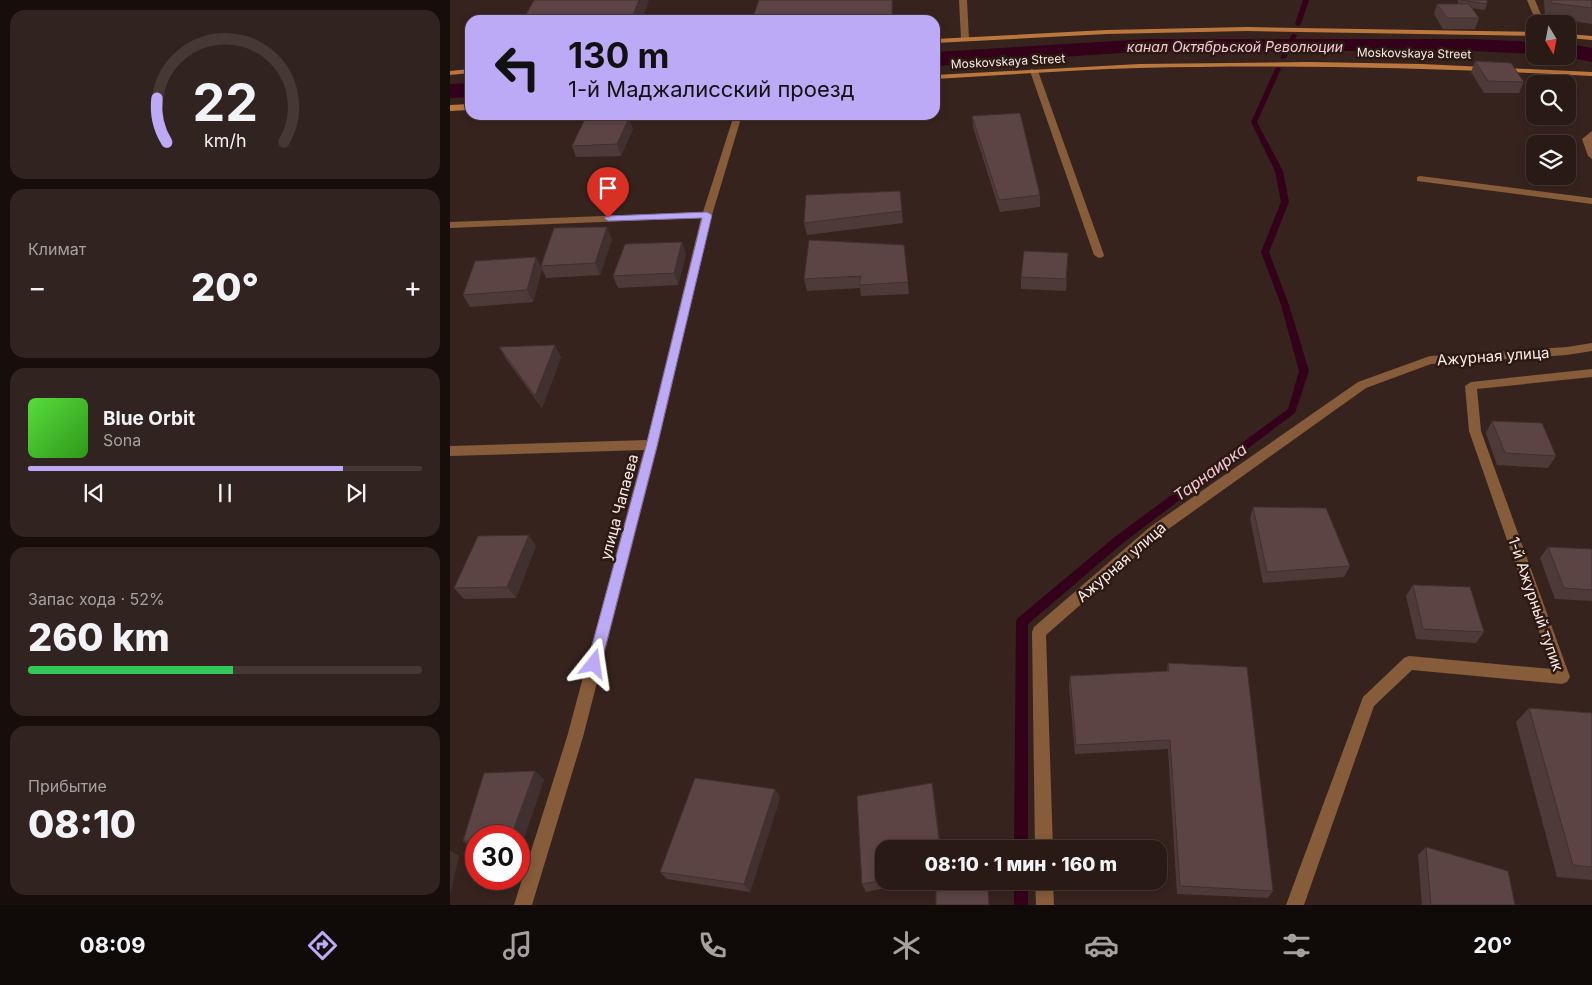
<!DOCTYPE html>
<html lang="ru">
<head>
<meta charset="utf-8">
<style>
  :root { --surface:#291a16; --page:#31231f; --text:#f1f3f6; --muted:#a5a1a1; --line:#453835; --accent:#bcaaf6 }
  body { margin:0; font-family:Inter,sans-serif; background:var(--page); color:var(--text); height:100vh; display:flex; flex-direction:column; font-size:19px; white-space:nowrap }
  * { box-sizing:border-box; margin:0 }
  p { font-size:16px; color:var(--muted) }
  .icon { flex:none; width:28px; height:28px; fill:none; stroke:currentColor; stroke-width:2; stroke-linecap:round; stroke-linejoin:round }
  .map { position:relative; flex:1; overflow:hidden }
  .panel { display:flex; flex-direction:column; gap:10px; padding:10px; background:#170e0c; width:450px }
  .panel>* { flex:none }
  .top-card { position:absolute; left:15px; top:15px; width:475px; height:105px; border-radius:15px; box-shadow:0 2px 8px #0003,0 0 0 1px var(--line); background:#bcaaf6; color:#111; overflow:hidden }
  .needle { width:32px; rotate:170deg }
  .fabs { position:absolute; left:1076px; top:15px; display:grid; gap:10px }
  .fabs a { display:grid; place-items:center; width:50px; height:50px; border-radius:10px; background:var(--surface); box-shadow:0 2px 8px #0003,0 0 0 1px var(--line); font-size:25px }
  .speed { position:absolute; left:15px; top:825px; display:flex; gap:10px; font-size:25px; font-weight:700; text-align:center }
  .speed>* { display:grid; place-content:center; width:65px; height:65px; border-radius:50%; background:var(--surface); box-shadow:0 2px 8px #0003,0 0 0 1px var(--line); line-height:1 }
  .speed .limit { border:8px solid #d22; background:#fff; color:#111 }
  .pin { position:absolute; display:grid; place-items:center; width:42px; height:42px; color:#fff; margin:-51px -21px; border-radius:50% 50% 50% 0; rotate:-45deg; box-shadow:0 0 5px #0007 }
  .pin .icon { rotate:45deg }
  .me { position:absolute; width:55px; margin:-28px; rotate:15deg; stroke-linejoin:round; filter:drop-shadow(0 0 4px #0008) }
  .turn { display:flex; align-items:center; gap:18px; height:105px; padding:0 20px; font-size:22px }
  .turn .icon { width:65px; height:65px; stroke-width:2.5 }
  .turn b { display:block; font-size:35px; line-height:42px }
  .big { font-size:38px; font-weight:800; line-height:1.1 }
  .panel .widget { flex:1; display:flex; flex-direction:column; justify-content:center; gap:8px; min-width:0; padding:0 18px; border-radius:15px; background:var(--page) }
  .panel .dial { align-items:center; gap:0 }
  .dial svg { height:130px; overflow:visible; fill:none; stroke:var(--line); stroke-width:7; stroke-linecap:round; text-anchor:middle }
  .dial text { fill:var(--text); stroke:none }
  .song { display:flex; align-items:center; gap:15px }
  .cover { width:60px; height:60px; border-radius:8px; background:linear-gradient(135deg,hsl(110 70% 55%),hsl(110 70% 35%)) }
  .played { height:5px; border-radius:2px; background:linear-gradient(90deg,var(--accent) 80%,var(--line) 80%) }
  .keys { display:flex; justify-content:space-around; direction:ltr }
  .heat { display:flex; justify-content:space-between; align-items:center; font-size:28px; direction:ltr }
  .charge { height:8px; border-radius:4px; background:linear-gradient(90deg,#34c759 52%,var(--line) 0) }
  .trip { position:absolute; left:425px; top:840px; width:292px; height:50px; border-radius:15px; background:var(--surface); box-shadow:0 2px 8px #0003,0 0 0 1px var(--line); font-weight:800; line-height:50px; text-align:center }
  .dock { display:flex; height:80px; justify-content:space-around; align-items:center; background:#100a09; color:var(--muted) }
  .dock .icon { width:35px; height:35px }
  .dock .on { color:var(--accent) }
  .dock b { font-size:22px; color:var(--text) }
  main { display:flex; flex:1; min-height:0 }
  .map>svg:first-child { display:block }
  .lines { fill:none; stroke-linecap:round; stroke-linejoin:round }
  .stream { fill:#330119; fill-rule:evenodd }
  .canal { fill:#330119; fill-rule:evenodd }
  .minor { fill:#865c3a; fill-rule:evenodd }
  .secondary { fill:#bb773e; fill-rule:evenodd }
  .wall { fill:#4f3a3a }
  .shaded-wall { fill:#403030 }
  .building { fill:#5c4444; stroke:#403030 }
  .route { fill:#bcaaf6; stroke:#7a6ea0 }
  .labels { text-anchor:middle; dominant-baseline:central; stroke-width:5; stroke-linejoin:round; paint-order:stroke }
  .far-street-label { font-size:12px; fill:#fbede9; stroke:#2d1913 }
  .far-water-label { font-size:14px; font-style:italic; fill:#f5c8d7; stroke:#2d1913 }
  .street-label { font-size:15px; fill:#fbede9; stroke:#2d1913 }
  .water-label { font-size:16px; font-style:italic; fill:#f5c8d7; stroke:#2d1913 }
</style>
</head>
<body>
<main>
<section class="panel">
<div class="widget dial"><svg viewBox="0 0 100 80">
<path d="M14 69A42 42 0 1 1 86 69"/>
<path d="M14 69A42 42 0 0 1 8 42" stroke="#bcaaf6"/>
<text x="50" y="56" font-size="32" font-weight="700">22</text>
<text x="50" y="72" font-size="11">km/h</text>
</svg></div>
<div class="widget"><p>Климат</p>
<div class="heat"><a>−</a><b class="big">20°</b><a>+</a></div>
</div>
<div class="widget">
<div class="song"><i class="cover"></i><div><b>Blue Orbit</b><p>Sona</p></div></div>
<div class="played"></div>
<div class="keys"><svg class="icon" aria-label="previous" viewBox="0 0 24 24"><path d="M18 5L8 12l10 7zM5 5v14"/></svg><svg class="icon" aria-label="pause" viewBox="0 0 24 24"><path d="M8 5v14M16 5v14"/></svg><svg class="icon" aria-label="next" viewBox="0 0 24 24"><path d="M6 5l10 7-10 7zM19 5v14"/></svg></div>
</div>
<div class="widget"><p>Запас хода · 52%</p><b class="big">260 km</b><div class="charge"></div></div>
<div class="widget"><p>Прибытие</p><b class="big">08:10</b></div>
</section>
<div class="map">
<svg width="1142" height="905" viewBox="0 0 1142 905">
  <rect width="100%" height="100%" fill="#37231d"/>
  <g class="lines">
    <!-- stream -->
    <path class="stream" d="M 853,0 L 859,0 L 851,24 L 848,26 L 845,24 Z
      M 842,34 L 847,35 L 836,58 L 831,59 L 830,58 Z
      M 828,67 L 831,69 L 807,122 L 833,171 L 839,202 L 819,252 L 839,305 L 859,371 L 845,413 L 674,542 L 578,624 L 578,849 L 564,849 L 566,622 L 568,618 L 666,536 L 838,409 L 849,371 L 831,305 L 811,252 L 831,202 L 825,171 L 801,122 L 825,69 Z
      M 564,881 L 578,881 L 578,905 L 564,905 Z"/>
    <!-- canal -->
    <path class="canal" d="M 699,39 L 1021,39 L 1085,42 L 1085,54 L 1021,51 L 699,51 L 485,66 L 485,52 Z
      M 1118,44 L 1142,48 L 1142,62 L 1113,56 L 1118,56 Z
      M 20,83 L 20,97 L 0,98 L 0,84 Z"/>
    <!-- minor -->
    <path class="minor" d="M 509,0 L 517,0 L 519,39 L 515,41 L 511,39 Z
      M 1077,0 L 1085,0 L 1095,24 L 1087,24 Z
      M 581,69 L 588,71 L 654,255 L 653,257 L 649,258 L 644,255 L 580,71 Z
      M 284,115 L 292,115 L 262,215 L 208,445 L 133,737 L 82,905 L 64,905 L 117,737 L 194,450 L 0,456 L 0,446 L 197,440 L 251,218 L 0,228 L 0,222 L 253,212 Z
      M 1142,131 L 1142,159 L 1138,156 L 1132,139 Z
      M 970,176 L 1142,198 L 1142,204 L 967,181 L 967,177 Z
      M 1142,343 L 1142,351 L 1117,355 L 981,364 L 916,388 L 710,535 L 596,635 L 603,849 L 585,849 L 582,632 L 584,627 L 700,527 L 908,382 L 980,356 L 1117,347 Z
      M 1142,369 L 1142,377 L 1027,389 L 1031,431 L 1120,677 L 1117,682 L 1112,684 L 962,670 L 924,706 L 854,905 L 836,905 L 913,697 L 954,658 L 959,656 L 1102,669 L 1019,431 L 1015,386 L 1021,382 Z
      M 585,881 L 603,881 L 604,905 L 586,905 Z"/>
    <!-- secondary -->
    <path class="secondary" d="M 797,27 L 1085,32 L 1085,36 L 797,31 L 656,34 L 485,43 L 485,39 L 656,30 Z
      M 1118,34 L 1142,36 L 1142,40 L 1118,38 Z
      M 859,62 L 972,64 L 1142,72 L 1142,76 C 991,68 840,64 689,68 C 621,70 553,75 485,79 L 485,75 L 689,64 Z
      M 20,69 L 20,73 L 0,75 L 0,71 Z
      M 20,104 L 20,110 L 0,111 L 0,105 Z"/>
  </g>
  <!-- wall -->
  <path class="wall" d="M 1008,0 L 1037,0 L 1037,4 L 1035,10 L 1022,8 L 1029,18 L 1025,29 L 993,29 L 984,14 L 987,4 L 1008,4 Z
    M 1094,0 L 1142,0 L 1142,24 L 1095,17 Z
    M 1025,61 L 1074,82 L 1069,93 L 1034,93 L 1021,72 Z
    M 522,116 L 590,195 L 590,207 L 550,212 L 523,127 Z
    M 183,129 L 171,156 L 126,157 L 122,146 Z
    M 450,191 L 453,223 L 357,235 L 354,223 Z
    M 162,239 L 150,275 L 96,278 L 92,269 L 83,302 L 20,307 L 13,295 Z
    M 232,242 L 236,254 L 228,285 L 168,288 L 163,276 Z
    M 454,245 L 459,294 L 411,296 L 410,288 L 357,291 L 354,279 Z
    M 618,253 L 616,291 L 571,289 L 571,277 Z
    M 49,347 L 111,357 L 92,408 L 56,359 Z
    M 1042,421 L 1106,456 L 1098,468 L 1047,465 L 1036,433 Z
    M 803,507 L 900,566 L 894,577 L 813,583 L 800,518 Z
    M 86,546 L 66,598 L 14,599 L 4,588 Z
    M 1098,547 L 1142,549 L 1142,601 L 1105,599 L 1090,558 Z
    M 963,585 L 1034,632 L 1026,643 L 966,639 L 956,596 Z
    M 718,663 L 823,891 L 818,898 L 727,894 L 718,749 L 625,754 L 619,686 L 620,676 L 717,671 Z
    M 1079,708 L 1142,713 L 1142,880 L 1107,877 L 1066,722 Z
    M 85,771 L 94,780 L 70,849 L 69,849 L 69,836 L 26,836 L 26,849 L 24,849 L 13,841 Z
    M 482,783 L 491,849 L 434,849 L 434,881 L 468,881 L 416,892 L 412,884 L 407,796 Z
    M 325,789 L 330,798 L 300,892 L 217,879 L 210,872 Z
    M 976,847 L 1065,905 L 972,905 L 968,855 Z"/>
  <!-- shaded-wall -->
  <path class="shaded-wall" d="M 189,0 L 199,0 L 192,20 L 181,20 Z
    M 442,0 L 443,0 L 443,20 L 442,20 Z
    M 179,118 L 183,129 L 171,156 L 167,144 Z
    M 157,227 L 162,239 L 150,275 L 145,263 Z
    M 232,242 L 236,254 L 228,285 L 224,273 Z
    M 86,257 L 92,269 L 83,302 L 77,290 Z
    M 105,345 L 111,357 L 92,408 L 85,396 Z
    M 79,535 L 86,546 L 66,598 L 57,587 Z
    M 85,771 L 94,780 L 70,849 L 69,848 L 69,836 L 61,836 Z
    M 482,783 L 484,792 L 491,849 L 490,849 Z
    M 325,789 L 330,798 L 300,892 L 294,884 Z
    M 0,850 L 9,856 L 0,895 Z"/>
  <!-- building -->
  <path class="building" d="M 84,0 L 189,0 L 181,20 L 73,20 Z
    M 309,0 L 442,0 L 442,19 L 424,20 L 302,20 Z
    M 1010,0 L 1037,0 L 1037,4 Z
    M 1101,0 L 1142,0 L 1142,8 L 1101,3 Z
    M 987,4 L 1019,4 L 1029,18 L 997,18 Z
    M 1025,61 L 1061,63 L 1074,82 L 1038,81 Z
    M 570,113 L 590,195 L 549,200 L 522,116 Z
    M 179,118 L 167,144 L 122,146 L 135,119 Z
    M 450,191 L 452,211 L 354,223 L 356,195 Z
    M 157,227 L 145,263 L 91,266 L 104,228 Z
    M 359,240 L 454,245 L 458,282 L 409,285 L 411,276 L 354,279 Z
    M 232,242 L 224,273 L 163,276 L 175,244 Z
    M 574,251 L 618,253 L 616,279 L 571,277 Z
    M 86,257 L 77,290 L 13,295 L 25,261 Z
    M 105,345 L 85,396 L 49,347 Z
    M 1042,421 L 1092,423 L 1106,456 L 1055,453 Z
    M 803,507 L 876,508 L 900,566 L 817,572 Z
    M 79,535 L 57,587 L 4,588 L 28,536 Z
    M 1098,547 L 1142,549 L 1142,590 L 1114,588 Z
    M 963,585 L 1020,587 L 1034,632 L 973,629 Z
    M 718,663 L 797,667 L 823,891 L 730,886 L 720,740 L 626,745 L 620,676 L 719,671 Z
    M 1079,708 L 1142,713 L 1142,867 L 1123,865 Z
    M 85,771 L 61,836 L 26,836 L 26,841 L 13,841 L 34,773 Z
    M 245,778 L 325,789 L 294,884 L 210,872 Z
    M 482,783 L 490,849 L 434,849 L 434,880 L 412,884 L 407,796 Z
    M 976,847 L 1058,871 L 1065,905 L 981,905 Z
    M 538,888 L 539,905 L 486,905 L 486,891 Z"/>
  <!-- route -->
  <path class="route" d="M 257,212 L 262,215 L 207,446 L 151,664 L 149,668 L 144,670 L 139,668 L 137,664 L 196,446 L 252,218 L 158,221 L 154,218 L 158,216 Z"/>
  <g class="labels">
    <!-- far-street labels -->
    <g class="far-street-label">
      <text transform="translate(964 53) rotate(1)">Moskovskaya Street</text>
      <text transform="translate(558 61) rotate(-3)">Moskovskaya Street</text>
    </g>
    <!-- far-water labels -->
    <g class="far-water-label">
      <text x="785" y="46">канал Октябрьской Революции</text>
    </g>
    <!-- street labels -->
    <g class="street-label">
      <text transform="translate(1043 356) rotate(-4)">Ажурная улица</text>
      <text transform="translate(169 507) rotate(-75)">улица Чапаева</text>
      <text transform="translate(671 562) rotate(-41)">Ажурная улица</text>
      <text transform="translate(1086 604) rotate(71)">1-й Ажурный тупик</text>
    </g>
    <!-- water labels -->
    <g class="water-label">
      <text transform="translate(760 472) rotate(-36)">Тарнаирка</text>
    </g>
  </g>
</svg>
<div class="fabs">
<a><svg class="needle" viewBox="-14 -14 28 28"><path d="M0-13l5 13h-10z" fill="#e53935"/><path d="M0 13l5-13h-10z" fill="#a5a1a1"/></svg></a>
<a><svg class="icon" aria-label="search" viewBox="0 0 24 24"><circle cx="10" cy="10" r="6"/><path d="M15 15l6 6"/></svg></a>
<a><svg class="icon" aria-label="layers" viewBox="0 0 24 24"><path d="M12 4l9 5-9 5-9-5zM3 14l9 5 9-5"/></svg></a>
</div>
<div class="speed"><div class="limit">30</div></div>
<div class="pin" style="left:158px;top:218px;background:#d93025"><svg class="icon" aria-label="arrive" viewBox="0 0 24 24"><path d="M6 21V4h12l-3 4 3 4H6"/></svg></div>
<svg class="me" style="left:144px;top:664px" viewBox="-20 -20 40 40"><path d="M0-17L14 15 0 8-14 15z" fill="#bcaaf6" stroke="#fff" stroke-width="4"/></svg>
<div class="trip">08:10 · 1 мин · 160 m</div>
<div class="top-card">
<div class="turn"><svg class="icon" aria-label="left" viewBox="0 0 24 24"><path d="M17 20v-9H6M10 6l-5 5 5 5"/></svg><div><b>130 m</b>1-й Маджалисский проезд</div></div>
</div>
</div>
</main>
<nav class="dock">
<b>08:09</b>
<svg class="icon on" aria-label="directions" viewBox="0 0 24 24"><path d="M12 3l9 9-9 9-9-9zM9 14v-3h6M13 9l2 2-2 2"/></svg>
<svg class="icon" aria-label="music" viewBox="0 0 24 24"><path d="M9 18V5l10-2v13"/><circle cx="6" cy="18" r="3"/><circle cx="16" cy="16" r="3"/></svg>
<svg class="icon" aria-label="phone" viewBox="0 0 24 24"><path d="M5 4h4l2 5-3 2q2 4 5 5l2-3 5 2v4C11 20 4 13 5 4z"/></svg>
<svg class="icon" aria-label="climate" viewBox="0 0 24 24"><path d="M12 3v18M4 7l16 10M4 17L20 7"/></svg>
<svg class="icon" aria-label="car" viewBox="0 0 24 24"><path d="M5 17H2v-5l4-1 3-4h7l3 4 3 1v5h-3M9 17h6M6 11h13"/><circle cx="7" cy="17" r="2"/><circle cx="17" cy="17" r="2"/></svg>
<svg class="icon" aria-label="filters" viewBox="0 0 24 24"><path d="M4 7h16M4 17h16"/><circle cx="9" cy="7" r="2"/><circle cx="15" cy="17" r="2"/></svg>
<b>20°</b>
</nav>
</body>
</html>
